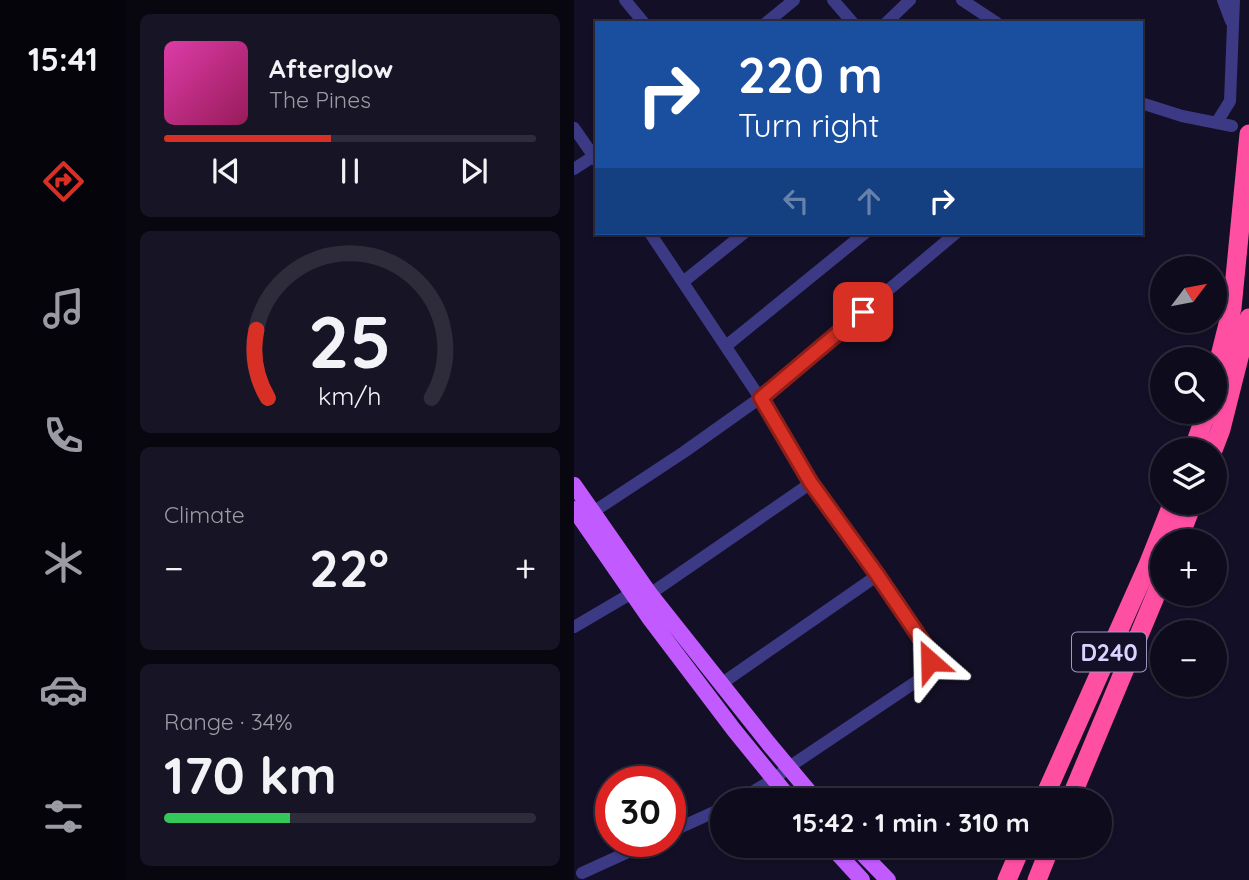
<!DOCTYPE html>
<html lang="en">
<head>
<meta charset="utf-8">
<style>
  :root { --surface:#0e0b1c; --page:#171425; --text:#f1f3f6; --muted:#9b9ba3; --line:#2e2b3b; --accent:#d93025 }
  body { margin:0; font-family:Quicksand,sans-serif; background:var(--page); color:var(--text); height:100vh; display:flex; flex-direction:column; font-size:26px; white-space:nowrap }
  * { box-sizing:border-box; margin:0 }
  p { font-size:23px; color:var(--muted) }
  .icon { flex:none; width:38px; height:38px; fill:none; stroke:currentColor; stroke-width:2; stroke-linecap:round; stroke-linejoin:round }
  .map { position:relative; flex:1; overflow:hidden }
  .details { display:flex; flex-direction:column; gap:14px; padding:14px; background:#08060f; width:448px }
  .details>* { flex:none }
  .hud { position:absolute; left:21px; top:21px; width:548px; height:214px; border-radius:0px; box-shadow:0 2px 5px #0004,0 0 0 2px var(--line); background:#1a4fa0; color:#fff; overflow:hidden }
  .needle { width:46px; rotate:58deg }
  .buttons { position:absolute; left:576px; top:256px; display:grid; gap:14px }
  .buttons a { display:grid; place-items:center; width:77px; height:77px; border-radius:50%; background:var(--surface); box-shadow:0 2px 5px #0004,0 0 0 2px var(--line); font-size:35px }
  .speed { position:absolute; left:21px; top:766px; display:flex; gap:14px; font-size:35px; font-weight:700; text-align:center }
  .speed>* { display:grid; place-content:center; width:91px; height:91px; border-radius:50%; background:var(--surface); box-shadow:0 2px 5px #0004,0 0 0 2px var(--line); line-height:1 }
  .speed .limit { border:10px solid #d22; background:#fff; color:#111 }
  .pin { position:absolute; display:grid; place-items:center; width:60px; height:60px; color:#fff; margin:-30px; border-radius:14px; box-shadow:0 4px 10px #0006 }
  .me { position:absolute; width:77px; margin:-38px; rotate:335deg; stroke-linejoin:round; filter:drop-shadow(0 0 5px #0008) }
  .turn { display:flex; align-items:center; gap:24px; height:147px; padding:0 28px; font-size:32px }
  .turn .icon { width:91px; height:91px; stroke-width:2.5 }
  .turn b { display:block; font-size:49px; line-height:60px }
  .lanes { display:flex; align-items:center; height:66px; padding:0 28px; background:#0003; justify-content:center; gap:35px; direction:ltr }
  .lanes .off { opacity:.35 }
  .big { font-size:52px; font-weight:800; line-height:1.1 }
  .details .widget { flex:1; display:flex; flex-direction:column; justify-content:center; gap:10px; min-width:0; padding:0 24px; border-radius:10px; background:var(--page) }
  .details .dial { align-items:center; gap:0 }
  .dial svg { height:182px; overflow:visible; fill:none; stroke:var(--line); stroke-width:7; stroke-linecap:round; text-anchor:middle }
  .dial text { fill:var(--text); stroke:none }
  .song { display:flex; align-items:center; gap:21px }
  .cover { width:84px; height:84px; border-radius:10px; background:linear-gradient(135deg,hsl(320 70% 55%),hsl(330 70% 35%)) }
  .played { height:7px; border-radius:4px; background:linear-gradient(90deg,var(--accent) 45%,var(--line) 45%) }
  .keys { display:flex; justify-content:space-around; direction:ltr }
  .heat { display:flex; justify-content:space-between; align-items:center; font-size:38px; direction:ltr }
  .charge { height:10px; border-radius:5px; background:linear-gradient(90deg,#34c759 34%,var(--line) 0) }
  .trip { position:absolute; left:136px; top:788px; width:402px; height:70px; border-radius:35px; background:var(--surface); box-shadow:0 2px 5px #0004,0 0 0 2px var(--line); font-weight:800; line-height:70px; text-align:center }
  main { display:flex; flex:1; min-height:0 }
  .menu { display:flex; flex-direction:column; width:126px; justify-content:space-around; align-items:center; background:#06040b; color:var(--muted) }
  .menu .icon { width:49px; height:49px }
  .menu .active { color:var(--accent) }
  .menu b { font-size:32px; color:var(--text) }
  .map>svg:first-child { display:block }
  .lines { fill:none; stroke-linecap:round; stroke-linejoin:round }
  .minor { stroke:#3d3a85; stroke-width:12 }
  .major { stroke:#c25bff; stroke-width:16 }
  .highway { stroke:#ff4fa3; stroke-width:19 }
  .route-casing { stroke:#8d1f18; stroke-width:18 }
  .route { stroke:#d93025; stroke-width:12 }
  .labels { text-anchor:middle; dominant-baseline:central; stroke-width:7; stroke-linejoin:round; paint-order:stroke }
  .shield { fill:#130f26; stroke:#9e99be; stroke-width:2 }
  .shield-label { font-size:23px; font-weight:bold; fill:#d9d4ff }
</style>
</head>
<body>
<main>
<nav class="menu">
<b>15:41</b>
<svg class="icon active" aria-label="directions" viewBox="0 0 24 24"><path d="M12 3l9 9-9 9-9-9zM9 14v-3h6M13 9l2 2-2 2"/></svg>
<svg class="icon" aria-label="music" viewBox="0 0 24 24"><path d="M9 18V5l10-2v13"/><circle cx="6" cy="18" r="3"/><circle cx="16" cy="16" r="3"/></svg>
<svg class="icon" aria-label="phone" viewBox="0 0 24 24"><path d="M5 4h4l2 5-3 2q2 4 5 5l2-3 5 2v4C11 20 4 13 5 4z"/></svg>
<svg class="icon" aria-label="climate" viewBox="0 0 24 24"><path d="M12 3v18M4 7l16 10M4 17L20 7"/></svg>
<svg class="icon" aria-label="car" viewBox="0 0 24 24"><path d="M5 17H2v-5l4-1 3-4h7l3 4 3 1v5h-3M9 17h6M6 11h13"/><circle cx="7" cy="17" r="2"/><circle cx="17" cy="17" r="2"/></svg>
<svg class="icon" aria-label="filters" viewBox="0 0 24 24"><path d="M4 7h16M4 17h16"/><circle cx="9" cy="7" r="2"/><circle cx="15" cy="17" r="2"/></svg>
</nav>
<section class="details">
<div class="widget">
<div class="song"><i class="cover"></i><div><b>Afterglow</b><p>The Pines</p></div></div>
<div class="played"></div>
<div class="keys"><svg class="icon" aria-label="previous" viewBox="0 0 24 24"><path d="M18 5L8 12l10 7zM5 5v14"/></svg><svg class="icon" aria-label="pause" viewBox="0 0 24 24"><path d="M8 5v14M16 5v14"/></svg><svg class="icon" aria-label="next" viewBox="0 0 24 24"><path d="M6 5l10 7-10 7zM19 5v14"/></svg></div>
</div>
<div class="widget dial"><svg viewBox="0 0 100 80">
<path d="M14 69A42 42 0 1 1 86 69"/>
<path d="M14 69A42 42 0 0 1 9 39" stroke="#d93025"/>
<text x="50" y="56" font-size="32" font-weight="700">25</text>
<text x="50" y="72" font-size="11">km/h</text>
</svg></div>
<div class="widget"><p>Climate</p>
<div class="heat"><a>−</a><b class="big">22°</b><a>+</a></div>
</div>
<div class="widget"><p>Range · 34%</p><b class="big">170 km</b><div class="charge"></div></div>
</section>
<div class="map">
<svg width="675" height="880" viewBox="0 0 675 880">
  <rect width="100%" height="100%" fill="#130f26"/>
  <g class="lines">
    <!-- minor -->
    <path class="minor" d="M 51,0 L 70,23
      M 259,0 L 279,23
      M 388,0 L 423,23
      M 649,0 L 657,21
      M 192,23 L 220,0
      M 312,23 L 336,0
      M 567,103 L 608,116 L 658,126
      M 643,122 L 656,101 L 660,0
      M 0,128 L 23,161
      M 0,169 L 23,154
      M 76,233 L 186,398 L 237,483 L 304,575 L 351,645 L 356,661 L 349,677 L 215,767 L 200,779 L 165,800
      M 109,282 L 170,233
      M 152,346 L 291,233
      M 19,512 L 110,452 L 186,398 L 382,233
      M 76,594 L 237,483
      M 0,627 L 58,593
      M 147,684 L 304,575
      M 96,832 L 149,808
      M 8,873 L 76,842"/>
    <!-- major -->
    <path class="major" d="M 0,485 L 76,594 L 195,744 L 242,800
      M 0,509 L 76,619 L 160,730 L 217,800
      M 256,845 L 288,880
      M 280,845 L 314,880"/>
    <!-- highway -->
    <path class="highway" d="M 640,380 L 658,308 L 675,134
      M 619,450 L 633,411
      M 639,450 L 647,429 L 675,318
      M 604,541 L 619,502
      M 469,800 L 574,565 L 599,502
      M 496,800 L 588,580
      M 433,880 L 448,845
      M 463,880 L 477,845"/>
  </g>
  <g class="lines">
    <!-- route casing -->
    <g class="route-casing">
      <path id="route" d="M 289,312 L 187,398 L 237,483 L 302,573 L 351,645 L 356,661"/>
    </g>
    <!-- route -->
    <use href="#route" class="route"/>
  </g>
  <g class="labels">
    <!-- shield labels -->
    <rect class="shield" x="498" y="632.5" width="74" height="39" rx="5"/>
    <g class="shield-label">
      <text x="535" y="652">D240</text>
    </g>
  </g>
</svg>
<div class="buttons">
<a><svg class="needle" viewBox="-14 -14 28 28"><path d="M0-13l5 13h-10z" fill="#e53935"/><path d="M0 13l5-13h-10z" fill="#9b9ba3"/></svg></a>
<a><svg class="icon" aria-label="search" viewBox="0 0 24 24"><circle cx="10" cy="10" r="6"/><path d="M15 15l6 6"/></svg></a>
<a><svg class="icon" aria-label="layers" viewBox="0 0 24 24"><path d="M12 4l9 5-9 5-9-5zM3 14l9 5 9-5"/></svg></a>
<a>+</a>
<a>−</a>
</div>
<div class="speed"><div class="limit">30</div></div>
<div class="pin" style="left:289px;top:312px;background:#d93025"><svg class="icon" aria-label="arrive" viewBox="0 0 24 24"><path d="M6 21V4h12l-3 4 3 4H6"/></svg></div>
<svg class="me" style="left:356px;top:661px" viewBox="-20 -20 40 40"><path d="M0-17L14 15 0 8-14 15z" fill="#d93025" stroke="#fff" stroke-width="4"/></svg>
<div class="trip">15:42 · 1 min · 310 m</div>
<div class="hud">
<div class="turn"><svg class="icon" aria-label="right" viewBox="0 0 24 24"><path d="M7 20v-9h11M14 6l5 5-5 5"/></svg><div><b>220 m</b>Turn right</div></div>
<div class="lanes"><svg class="icon off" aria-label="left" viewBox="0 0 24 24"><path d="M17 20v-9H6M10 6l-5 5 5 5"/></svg><svg class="icon off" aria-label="ahead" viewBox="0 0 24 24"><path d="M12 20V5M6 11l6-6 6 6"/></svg><svg class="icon" aria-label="right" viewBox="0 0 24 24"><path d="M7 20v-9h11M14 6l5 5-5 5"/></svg></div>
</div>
</div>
</main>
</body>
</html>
